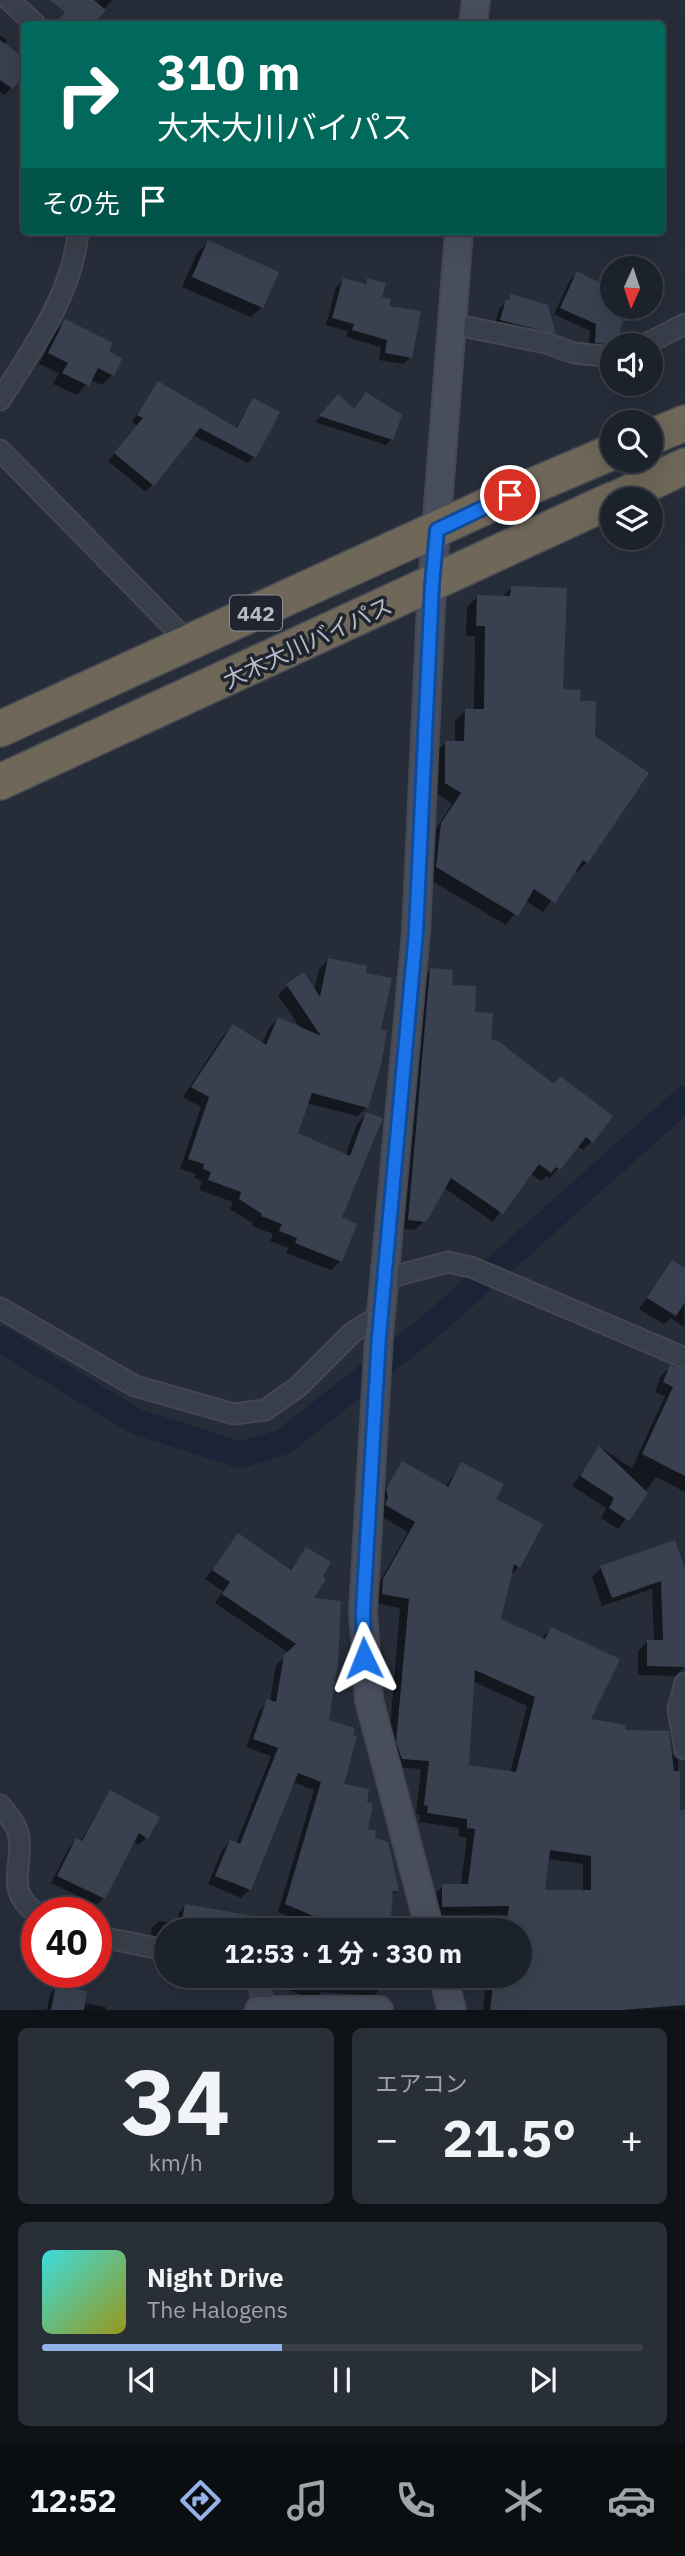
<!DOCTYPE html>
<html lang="ja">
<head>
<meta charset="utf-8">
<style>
  :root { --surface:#1c222b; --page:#292f37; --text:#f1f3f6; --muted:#a0a4a9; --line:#3a3f47; --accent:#95b1ea }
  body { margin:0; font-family:"IBM Plex Sans","Noto Sans JP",sans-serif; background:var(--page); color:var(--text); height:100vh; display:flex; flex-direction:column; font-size:26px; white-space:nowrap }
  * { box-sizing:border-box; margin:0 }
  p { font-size:23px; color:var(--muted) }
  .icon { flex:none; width:38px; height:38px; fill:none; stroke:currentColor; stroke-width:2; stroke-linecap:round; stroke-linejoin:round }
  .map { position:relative; height:2010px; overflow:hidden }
  .details { display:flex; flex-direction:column; gap:18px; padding:18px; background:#0f1318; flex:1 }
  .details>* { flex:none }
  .hud { position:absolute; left:21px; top:21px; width:644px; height:214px; border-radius:7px; box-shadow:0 7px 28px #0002,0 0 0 2px var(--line); background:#00695c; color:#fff; overflow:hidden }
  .needle { width:46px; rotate:183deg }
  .buttons { position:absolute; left:600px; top:256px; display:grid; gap:14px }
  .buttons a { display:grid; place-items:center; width:63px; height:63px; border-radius:50%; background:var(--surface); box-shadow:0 7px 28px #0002,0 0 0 2px var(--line); font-size:35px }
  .speed { position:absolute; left:21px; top:1897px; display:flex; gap:14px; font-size:35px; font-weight:700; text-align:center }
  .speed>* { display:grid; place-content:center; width:91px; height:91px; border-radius:50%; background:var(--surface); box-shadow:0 7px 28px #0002,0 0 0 2px var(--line); line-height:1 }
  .speed .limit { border:10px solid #d22; background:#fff; color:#111 }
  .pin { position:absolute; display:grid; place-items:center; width:60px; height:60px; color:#fff; margin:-30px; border:4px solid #fff; border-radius:50%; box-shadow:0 2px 7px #0007 }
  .me { position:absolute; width:77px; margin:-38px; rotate:358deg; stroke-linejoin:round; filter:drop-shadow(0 0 5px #0008) }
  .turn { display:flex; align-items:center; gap:24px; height:147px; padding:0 21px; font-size:32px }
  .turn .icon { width:91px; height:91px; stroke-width:2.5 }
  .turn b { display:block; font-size:49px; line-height:60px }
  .then { display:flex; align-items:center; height:66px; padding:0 21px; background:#0003; gap:14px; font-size:26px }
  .big { font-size:52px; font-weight:700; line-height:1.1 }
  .details .tile { flex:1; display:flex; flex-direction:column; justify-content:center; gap:10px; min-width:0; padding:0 24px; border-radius:10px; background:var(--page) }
  .details .dial { align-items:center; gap:0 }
  .dial b { font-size:91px; line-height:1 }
  .song { display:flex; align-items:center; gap:21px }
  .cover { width:84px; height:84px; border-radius:10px; background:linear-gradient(135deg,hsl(180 70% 55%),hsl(60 70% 35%)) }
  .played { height:7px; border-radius:4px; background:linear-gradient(90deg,var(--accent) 40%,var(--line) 40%) }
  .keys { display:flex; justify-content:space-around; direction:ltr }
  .heat { display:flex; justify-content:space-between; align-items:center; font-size:38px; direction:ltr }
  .details .tiles { flex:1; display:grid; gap:18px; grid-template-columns:1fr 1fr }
  .tile:last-child { grid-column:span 2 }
  .trip { position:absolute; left:154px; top:1918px; width:378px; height:70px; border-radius:35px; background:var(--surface); box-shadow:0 7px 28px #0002,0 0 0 2px var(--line); font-weight:700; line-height:70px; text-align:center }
  .menu { display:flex; height:112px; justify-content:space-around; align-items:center; background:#0b0e11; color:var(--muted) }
  .menu .icon { width:49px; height:49px }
  .menu .on { color:var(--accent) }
  .menu b { font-size:32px; color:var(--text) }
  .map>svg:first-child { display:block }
  .shadow { fill:#0007; fill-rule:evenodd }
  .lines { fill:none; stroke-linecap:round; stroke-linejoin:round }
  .canal { stroke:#1b2436; stroke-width:26 }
  .building { fill:#394150; fill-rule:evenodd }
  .street-casing { stroke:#434853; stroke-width:23 }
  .secondary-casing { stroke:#434853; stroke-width:30 }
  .highway-casing { stroke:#454a55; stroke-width:38 }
  .street { stroke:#393f4a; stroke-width:19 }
  .secondary { stroke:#484e5c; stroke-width:26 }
  .highway { stroke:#6f6758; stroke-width:35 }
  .route-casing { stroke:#114b97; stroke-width:18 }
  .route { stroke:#1a73e8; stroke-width:12 }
  .labels { text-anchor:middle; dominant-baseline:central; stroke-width:7; stroke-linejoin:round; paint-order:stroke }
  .shield { fill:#1f242f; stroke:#888d98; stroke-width:2 }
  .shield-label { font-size:21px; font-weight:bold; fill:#b5bac5 }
  .street-label { font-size:23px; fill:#b5bac5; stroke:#1f242f }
</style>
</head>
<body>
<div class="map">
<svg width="685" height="2010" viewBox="0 0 685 2010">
  <rect width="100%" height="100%" fill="#262d39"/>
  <!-- shadow -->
  <path class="shadow" d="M 77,0 L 112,0 L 91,24 L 56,24 Z
    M 0,35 L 7,40 L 4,45 L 24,60 L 24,71 L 5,95 L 0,92 Z
    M 208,242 L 262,307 L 251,317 L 182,287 L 197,253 Z
    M 577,273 L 612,290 L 619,345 L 612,345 L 612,354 L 589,349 L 590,331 L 554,314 L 570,280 Z
    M 343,280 L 363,285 L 368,280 L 387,307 L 411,357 L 403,364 L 379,360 L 381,347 L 346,337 L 348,331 L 326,325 L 336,287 Z
    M 512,296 L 554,333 L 548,340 L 494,326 L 500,308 Z
    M 65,322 L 107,352 L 112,375 L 102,385 L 90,380 L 77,395 L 53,384 L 59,373 L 39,364 L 55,332 Z
    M 158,383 L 235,429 L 253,400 L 255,456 L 248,463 L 193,435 L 146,492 L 108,461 L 138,426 L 132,422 Z
    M 366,394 L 392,439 L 386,445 L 315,422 L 338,397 L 353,411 Z
    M 511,588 L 561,691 L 587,862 L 577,872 L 574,870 L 543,912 L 525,900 L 506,925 L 427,878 L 432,835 L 452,804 L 436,793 L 435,753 L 445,743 L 455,743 L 455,721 L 466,710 L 474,710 L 475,636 L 466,636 L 467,607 L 478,596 L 502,597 Z
    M 329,959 L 367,1107 L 357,1116 L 306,1103 L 296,1134 L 345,1156 L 357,1124 L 366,1114 L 340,1218 L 341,1261 L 331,1270 L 286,1253 L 288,1248 L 270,1241 L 273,1234 L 252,1226 L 253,1223 L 230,1209 L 233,1202 L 199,1190 L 202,1181 L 194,1178 L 196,1174 L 180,1169 L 201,1107 L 183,1097 L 223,1036 L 233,1026 L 262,1044 L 269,1028 L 278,1019 L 300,1028 L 278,995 L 287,986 L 314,991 L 319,969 Z
    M 431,970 L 450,986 L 473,1013 L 489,1042 L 592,1141 L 583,1150 L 577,1146 L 550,1178 L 547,1176 L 541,1181 L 530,1173 L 493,1222 L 443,1187 L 424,1221 L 415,1230 L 400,1228 L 422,979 Z
    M 673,1262 L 685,1270 L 684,1327 L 671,1318 L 664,1324 L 639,1309 Z
    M 670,1367 L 685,1371 L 685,1492 L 656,1477 L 618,1529 L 601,1518 L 606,1508 L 572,1486 L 600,1447 L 632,1468 L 665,1396 L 655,1392 L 661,1376 Z
    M 403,1463 L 445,1487 L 462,1464 L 493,1500 L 519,1567 L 509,1576 L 498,1620 L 542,1638 L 551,1629 L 588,1721 L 623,1731 L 671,1753 L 678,1760 L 679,1811 L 685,1842 L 685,2010 L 483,2010 L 486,1981 L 459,1976 L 520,1976 L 520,1930 L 508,1930 L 583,1901 L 583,1864 L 547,1859 L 532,1914 L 434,1915 L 434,1895 L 443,1886 L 461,1885 L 467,1838 L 458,1836 L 459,1828 L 419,1822 L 420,1815 L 416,1814 L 421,1769 L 394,1767 L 388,1752 L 400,1608 L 374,1603 L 375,1590 L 408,1532 L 377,1514 L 378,1500 ZM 472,1681 L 527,1706 L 510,1773 L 467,1766 Z
    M 238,1535 L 289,1571 L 306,1549 L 327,1722 L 342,1785 L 373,1839 L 397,1891 L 391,1896 L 388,1930 L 273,1930 L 280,1923 L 314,1927 L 278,1912 L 314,1790 L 293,1782 L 249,1890 L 241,1898 L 208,1884 L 222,1850 L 230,1842 L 236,1844 L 271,1756 L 246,1747 L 260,1709 L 270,1702 L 276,1665 L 289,1653 L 215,1603 L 223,1591 L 205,1579 Z
    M 601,1568 L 685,1573 L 685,1666 L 676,1676 L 638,1675 L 638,1651 L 647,1642 L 654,1642 L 652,1589 L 602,1606 L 592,1577 Z
    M 110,1792 L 146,1838 L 139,1845 L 133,1841 L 104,1898 L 97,1905 L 51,1883 L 69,1847 L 76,1840 L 80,1842 Z
    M 185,1906 L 240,1916 L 237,1930 L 166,1930 L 166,1946 L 150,1942 L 152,1928 L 159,1921 L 177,1924 L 179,1913 Z
    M 259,1976 L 383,1976 L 381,1988 L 373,1996 L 322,1992 L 314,1999 L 260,1981 Z
    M 57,1987 L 83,2003 L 106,2007 L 105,2010 L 47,2010 L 50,1994 Z"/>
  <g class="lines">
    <!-- canal -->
    <path class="canal" d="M 0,1339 L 137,1422 L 241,1455 L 283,1442 L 431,1326 L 685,1099"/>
  </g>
  <!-- building -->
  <path class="building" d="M 50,0 L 94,0 L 106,10 L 93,24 L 54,24 L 65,12 Z
    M 0,40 L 24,58 L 24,74 L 13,89 L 0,80 Z
    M 208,240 L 279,272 L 263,308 L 192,277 Z
    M 577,271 L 612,289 L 612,306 L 631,306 L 620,329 L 620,345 L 595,343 L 596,324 L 560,308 Z
    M 343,278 L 366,284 L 367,278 L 386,283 L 382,297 L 391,299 L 389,306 L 421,311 L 412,358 L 385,353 L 387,340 L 352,330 L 354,324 L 332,318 Z
    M 511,294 L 548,305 L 556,334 L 500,320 L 506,299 L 509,300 Z
    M 65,319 L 113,343 L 109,351 L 122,359 L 114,376 L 98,368 L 89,386 L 62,373 L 68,363 L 48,353 Z
    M 158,381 L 237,428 L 253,398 L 280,412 L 256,458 L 200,428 L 154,486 L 114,453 L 143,418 L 137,415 Z
    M 366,392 L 402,415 L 393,440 L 319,416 L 338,394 L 354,409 Z
    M 511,586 L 567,588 L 563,689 L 581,690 L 580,701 L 596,701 L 595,736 L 649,773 L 588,863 L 583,860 L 555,903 L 534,889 L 518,916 L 436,867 L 441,823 L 461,793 L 445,783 L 445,741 L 464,741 L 465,709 L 484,709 L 485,626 L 476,626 L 477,595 L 510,596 Z
    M 328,958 L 367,966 L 366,973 L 392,978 L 381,1030 L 387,1031 L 381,1065 L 368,1108 L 312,1093 L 298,1133 L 350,1156 L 366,1112 L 383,1118 L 342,1217 L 357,1224 L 342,1262 L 295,1243 L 297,1238 L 279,1231 L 282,1224 L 261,1216 L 262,1214 L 239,1199 L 241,1192 L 208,1180 L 211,1172 L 203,1169 L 204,1164 L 188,1159 L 209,1097 L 191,1087 L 233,1024 L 266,1045 L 278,1017 L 321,1036 L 286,984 L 304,972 L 320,997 Z
    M 430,968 L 453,970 L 452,985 L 476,986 L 475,1012 L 493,1013 L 491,1040 L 498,1041 L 554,1084 L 560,1076 L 613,1116 L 593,1143 L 586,1137 L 560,1170 L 556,1167 L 551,1173 L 539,1164 L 503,1214 L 451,1178 L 426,1222 L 408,1220 Z
    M 672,1260 L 685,1268 L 685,1302 L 676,1316 L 647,1298 Z
    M 670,1365 L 685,1370 L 685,1476 L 642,1454 L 673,1387 L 663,1382 Z
    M 599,1446 L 648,1493 L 629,1521 L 609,1508 L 614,1498 L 580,1476 Z
    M 402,1461 L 448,1487 L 461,1462 L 504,1484 L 496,1499 L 543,1524 L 520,1568 L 514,1564 L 501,1619 L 545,1639 L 551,1627 L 620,1659 L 591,1719 L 626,1725 L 625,1730 L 669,1731 L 674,1771 L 680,1771 L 680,1810 L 685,1810 L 685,2005 L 622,2010 L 490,2010 L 494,1976 L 520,1976 L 520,1930 L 506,1930 L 509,1906 L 442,1907 L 442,1884 L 468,1884 L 475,1829 L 467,1828 L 467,1819 L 427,1813 L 428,1806 L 424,1805 L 429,1761 L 402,1759 L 396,1742 L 409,1599 L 382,1594 L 383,1579 L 415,1522 L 385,1505 L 388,1497 L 386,1489 ZM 475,1670 L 535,1697 L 516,1772 L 469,1765 ZM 550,1850 L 591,1856 L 591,1890 L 545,1890 Z
    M 238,1533 L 291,1570 L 306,1547 L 331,1562 L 323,1576 L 326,1579 L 314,1598 L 341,1601 L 338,1664 L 329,1720 L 355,1728 L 353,1735 L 357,1736 L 344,1784 L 369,1789 L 367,1802 L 373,1803 L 368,1829 L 376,1831 L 375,1838 L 388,1842 L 399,1891 L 393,1891 L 390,1930 L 312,1930 L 316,1917 L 285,1904 L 321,1782 L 298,1773 L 251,1890 L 215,1876 L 230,1840 L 240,1844 L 278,1748 L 253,1739 L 267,1699 L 276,1702 L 284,1655 L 296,1644 L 222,1594 L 230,1582 L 212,1570 Z
    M 675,1540 L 685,1568 L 685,1667 L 647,1666 L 647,1640 L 663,1640 L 661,1581 L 612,1598 L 600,1566 Z
    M 110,1790 L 160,1817 L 148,1839 L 139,1833 L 105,1899 L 57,1876 L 76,1838 L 82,1841 Z
    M 185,1904 L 275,1920 L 274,1930 L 180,1930 Z
    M 56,1985 L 87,1991 L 84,2010 L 51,2010 Z"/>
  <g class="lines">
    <!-- street casing -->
    <g class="street-casing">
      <path id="street" d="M 9,0 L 35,24
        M 453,324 L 546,343 L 574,353 L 612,357
        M 644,345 L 685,324
        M 0,400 C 32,350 74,291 78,231
        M 0,450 L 189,643
        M 384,1279 L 448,1262 L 471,1267 L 685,1358
        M 0,1308 L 135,1386 L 234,1414 L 265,1410 L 298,1387 L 353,1332 L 381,1315
        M 685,1683 L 678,1709 L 685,1749
        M 0,1805 C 8,1815 18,1826 19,1838 C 23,1871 4,1889 37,1914
        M 96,1936 L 166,1950
        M 256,1976 L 265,2008"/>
    </g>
    <!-- secondary casing -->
    <g class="secondary-casing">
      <path id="secondary" d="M 473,24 L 476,0
        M 430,1930 L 369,1700 L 363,1611 L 379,1336 L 416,932 L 432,585 L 459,231
        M 443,1976 L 452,2010
        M 259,2010 L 379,2010"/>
    </g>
    <!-- highway casing -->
    <g class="highway-casing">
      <path id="highway" d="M 651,437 L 685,423
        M 616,499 L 685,466
        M 0,729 L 511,495 L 612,452
        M 0,782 L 612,500"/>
    </g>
    <!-- street -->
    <use href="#street" class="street"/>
    <!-- secondary -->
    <use href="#secondary" class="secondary"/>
    <!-- highway -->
    <use href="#highway" class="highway"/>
  </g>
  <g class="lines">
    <!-- route casing -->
    <g class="route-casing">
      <path id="route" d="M 364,1658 L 363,1611 L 379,1336 L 416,932 L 432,585 L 437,530 L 510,495"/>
    </g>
    <!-- route -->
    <use href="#route" class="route"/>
  </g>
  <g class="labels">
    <!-- shield labels -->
    <rect class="shield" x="230" y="595.5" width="52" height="35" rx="5"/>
    <g class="shield-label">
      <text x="256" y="613">442</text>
    </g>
    <!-- street labels -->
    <g class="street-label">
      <text transform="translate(307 642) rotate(-25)">大木大川バイパス</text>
    </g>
  </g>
</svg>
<div class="buttons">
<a><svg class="needle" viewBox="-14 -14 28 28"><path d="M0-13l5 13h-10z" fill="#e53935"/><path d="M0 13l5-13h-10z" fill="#a0a4a9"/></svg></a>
<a><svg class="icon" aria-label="sound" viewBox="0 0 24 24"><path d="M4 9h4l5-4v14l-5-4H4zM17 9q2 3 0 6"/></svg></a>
<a><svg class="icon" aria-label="search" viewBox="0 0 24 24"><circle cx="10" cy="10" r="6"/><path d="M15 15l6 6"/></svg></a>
<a><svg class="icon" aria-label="layers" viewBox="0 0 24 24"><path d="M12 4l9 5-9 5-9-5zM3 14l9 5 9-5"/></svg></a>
</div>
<div class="speed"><div class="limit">40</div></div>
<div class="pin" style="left:510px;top:495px;background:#d93025"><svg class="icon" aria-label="arrive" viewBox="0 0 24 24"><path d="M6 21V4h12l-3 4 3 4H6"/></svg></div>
<svg class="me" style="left:364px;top:1658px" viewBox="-20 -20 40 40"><path d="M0-17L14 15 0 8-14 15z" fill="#1a73e8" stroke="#fff" stroke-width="4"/></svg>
<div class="trip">12:53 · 1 分 · 330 m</div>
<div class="hud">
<div class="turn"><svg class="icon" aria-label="right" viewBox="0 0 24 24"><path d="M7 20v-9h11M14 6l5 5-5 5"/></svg><div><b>310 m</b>大木大川バイパス</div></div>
<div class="then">その先<svg class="icon" aria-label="arrive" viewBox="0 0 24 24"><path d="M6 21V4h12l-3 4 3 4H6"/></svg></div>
</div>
</div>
<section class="details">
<div class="tiles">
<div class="tile dial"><b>34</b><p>km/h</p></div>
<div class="tile"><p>エアコン</p>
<div class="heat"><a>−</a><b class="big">21.5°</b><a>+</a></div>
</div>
<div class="tile">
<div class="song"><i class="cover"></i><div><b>Night Drive</b><p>The Halogens</p></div></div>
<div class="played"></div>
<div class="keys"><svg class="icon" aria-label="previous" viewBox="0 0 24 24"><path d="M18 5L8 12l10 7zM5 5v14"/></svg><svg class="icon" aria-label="pause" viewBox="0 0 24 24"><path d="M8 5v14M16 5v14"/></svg><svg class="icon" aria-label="next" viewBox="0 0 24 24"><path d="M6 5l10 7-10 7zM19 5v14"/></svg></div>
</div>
</div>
</section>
<nav class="menu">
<b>12:52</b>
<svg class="icon on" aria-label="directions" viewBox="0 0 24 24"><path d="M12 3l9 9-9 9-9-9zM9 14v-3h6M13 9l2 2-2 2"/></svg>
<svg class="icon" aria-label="music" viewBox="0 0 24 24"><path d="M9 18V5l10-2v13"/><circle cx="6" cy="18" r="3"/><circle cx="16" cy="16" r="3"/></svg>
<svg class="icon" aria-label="phone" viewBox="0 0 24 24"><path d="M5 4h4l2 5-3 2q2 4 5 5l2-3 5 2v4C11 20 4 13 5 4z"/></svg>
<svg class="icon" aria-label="climate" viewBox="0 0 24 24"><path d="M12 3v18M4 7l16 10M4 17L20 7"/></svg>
<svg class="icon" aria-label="car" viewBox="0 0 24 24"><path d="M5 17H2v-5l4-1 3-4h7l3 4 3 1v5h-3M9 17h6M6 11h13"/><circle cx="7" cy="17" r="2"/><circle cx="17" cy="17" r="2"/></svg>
</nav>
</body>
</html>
